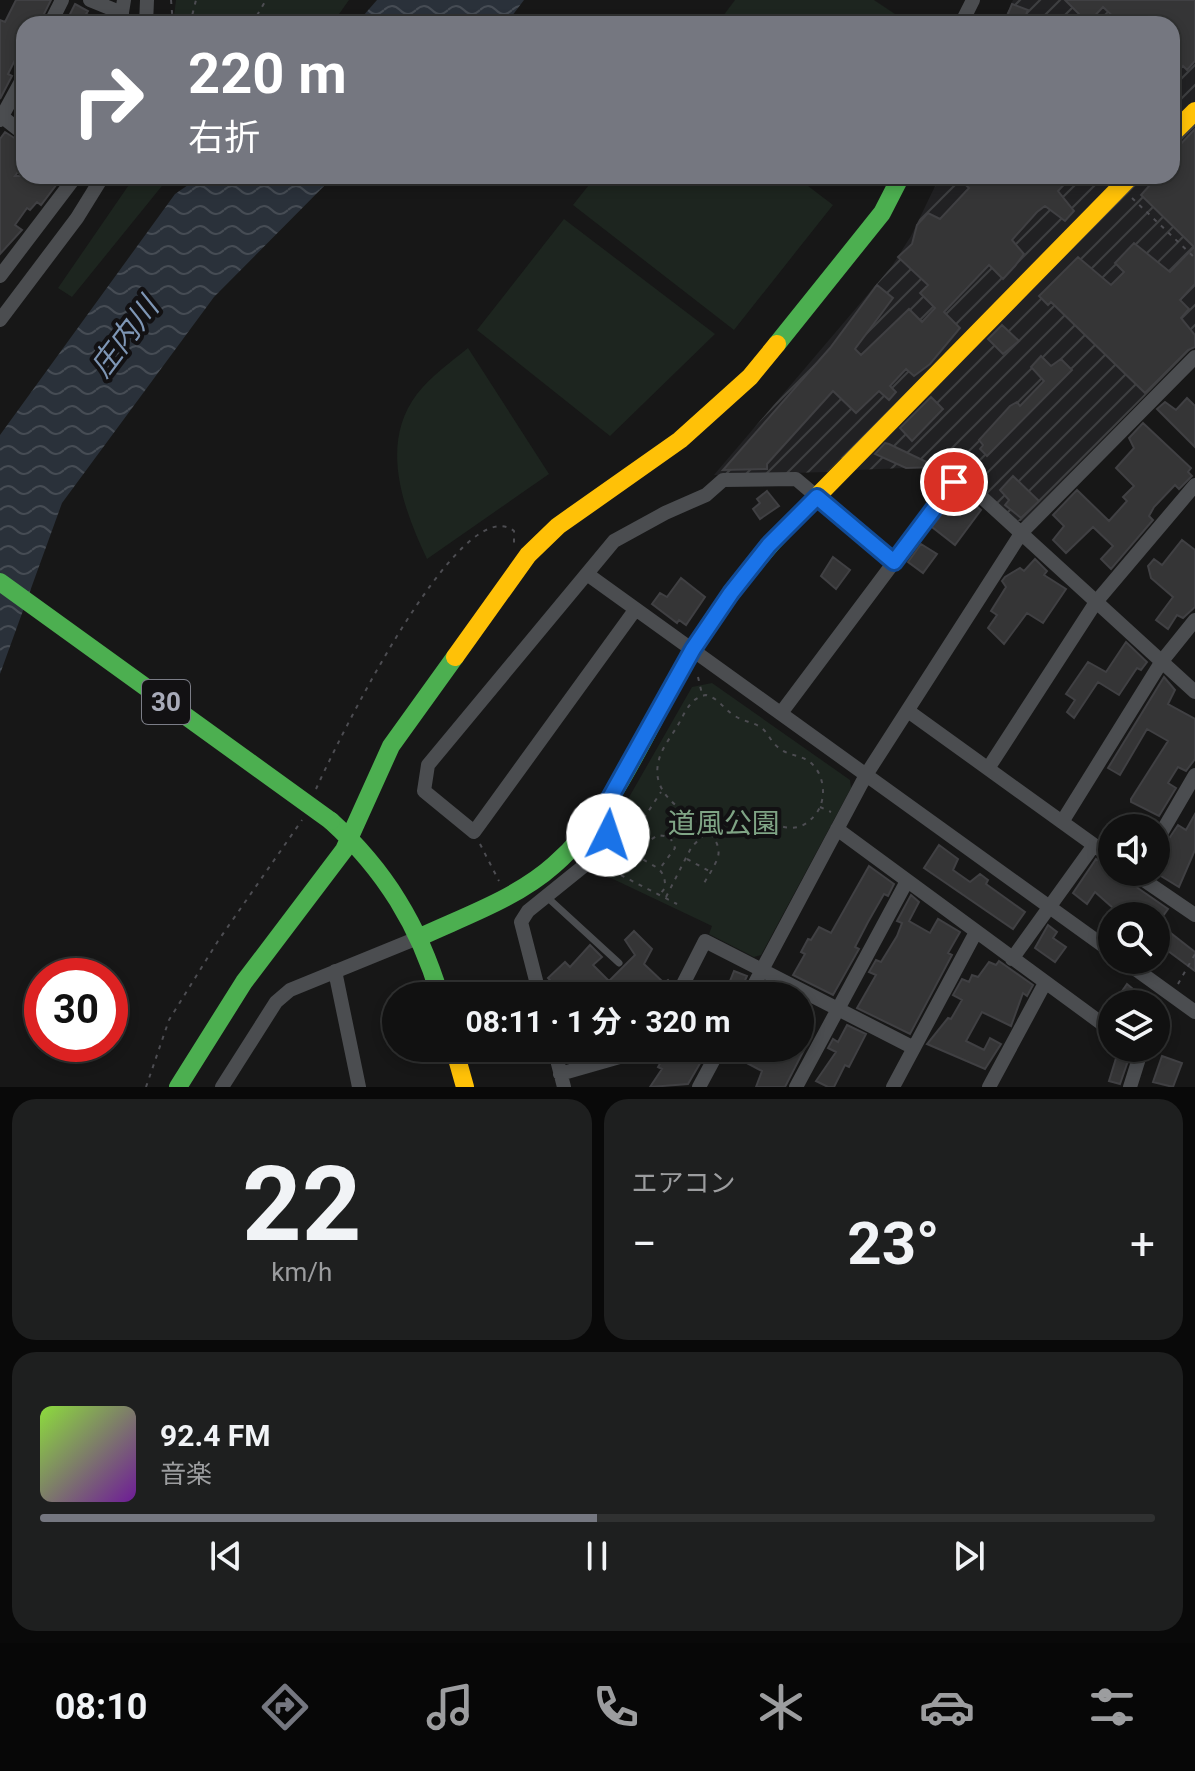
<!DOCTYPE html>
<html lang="ja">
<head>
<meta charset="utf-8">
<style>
  :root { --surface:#111; --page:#1e1f1f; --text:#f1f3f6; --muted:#9c9d9f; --line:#303131; --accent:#757780 }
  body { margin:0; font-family:Roboto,"Noto Sans JP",sans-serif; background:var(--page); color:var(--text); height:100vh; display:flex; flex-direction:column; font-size:30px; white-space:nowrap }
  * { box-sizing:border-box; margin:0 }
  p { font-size:26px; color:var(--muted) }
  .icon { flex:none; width:44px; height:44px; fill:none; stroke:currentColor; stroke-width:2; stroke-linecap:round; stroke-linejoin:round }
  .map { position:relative; height:1087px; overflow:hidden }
  .details { display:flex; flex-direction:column; gap:12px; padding:12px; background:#090909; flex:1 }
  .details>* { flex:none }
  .banner { position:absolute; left:16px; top:16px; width:1164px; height:168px; border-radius:24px; box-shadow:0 4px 12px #0003,0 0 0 2px var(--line); background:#757780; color:#fff; overflow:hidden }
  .buttons { position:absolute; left:1098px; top:814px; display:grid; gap:16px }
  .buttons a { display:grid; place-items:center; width:72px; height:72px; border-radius:50%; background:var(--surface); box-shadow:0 4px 12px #0003,0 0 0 2px var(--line); font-size:40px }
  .speed { position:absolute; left:24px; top:958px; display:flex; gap:16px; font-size:40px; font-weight:700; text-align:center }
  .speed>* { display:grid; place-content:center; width:104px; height:104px; border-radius:50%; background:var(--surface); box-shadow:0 4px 12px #0003,0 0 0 2px var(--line); line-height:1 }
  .speed .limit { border:12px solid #d22; background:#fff; color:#111 }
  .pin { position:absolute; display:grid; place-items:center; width:68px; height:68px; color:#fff; margin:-34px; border:4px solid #fff; border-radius:50%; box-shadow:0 2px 8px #0007 }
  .me { position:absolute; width:88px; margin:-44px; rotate:4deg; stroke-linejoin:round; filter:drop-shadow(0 0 6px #0008) }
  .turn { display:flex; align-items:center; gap:28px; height:168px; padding:0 40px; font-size:36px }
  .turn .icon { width:104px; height:104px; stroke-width:2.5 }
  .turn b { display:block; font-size:56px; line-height:68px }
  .big { font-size:60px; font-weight:700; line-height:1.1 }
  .details .card { flex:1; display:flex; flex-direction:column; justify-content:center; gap:12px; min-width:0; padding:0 28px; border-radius:24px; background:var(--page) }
  .details .dial { align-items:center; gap:0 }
  .dial b { font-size:104px; line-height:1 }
  .song { display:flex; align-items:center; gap:24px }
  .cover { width:96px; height:96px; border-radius:12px; background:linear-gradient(135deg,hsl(90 70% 55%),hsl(280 70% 35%)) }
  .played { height:8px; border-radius:4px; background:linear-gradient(90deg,var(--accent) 50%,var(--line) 50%) }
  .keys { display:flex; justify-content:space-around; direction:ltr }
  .heat { display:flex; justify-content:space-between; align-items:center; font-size:44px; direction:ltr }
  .details .tiles { flex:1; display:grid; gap:12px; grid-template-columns:1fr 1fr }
  .card:last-child { grid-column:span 2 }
  .trip { position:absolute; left:382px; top:982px; width:432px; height:80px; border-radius:40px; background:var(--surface); box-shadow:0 4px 12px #0003,0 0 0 2px var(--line); font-weight:700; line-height:80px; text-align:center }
  .menu { display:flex; height:128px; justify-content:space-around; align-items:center; background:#070707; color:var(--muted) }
  .menu .icon { width:56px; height:56px }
  .menu .on { color:var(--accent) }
  .menu b { font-size:36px; color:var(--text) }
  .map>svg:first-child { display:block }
  .industrial { fill:url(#industrial-furrows) }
  .park { fill:#1d251f }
  .water { fill:url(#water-waves) }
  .building { fill:#353536; stroke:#404043; stroke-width:2 }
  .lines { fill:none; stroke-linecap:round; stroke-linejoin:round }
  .path { stroke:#4d4d52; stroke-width:2; stroke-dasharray:4 6; stroke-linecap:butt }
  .lane { stroke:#4b4d50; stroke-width:7 }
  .street { stroke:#4b4d50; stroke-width:14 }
  .fast { stroke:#4caf50; stroke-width:18 }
  .slow { stroke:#ffc107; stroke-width:18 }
  .fast-bridge { stroke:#4caf50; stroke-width:18 }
  .route-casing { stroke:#114b97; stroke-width:20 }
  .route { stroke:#1a73e8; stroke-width:14 }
  .labels { text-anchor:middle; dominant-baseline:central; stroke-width:8; stroke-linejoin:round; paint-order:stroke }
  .shield { fill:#121113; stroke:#7b7d87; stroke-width:2 }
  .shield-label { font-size:26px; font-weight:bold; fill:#a8abb9 }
  .park-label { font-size:28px; fill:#7fa485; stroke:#121113 }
  .water-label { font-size:30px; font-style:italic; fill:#7e96b5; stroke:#121113 }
</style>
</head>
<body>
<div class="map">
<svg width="1195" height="1087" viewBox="0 0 1195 1087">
  <defs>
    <pattern id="industrial-furrows" width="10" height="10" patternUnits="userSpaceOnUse" patternTransform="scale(2)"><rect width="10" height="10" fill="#212123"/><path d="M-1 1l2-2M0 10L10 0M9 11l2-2" fill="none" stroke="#3e3f41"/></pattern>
    <pattern id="water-waves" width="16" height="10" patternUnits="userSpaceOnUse" patternTransform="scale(2)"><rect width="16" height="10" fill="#2a313a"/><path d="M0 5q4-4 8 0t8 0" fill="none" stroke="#464c54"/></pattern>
  </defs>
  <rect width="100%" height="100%" fill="#171717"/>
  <!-- industrial -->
  <path class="industrial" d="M 1013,0 L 1195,0 L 1195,345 L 1023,521 L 1018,521 L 956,466 L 854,470 L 841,458 L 827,472 L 714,475 L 892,266 L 911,236 L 940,176 L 1172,176 L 1172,24 L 1002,24 Z"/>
  <!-- park -->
  <path class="park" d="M 176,0 L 349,0 L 332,24 L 173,24 Z
    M 735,0 L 874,0 L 910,24 L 717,24 Z
    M 135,176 L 170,176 L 72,297 L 58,288 Z
    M 596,176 L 795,176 L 833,205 L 734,330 L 573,205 Z
    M 564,219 L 715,334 L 610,436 L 477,330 Z
    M 468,348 L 549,474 L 427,559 C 403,508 379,444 417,394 C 431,376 451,362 468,348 Z
    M 712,683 L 850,780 L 851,788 L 761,955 L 754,957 L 709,934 L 712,926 L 594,870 L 614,844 L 624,806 L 692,687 Z"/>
  <!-- water -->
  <path class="water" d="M 377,0 L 524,0 L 506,24 L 356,24 Z
    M 201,176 L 334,176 L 214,297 L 62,503 L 0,674 L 0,435 L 175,194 Z"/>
  <!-- building -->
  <path class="building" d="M 16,0 L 51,0 L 42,18 L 37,16 L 24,24 L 24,49 L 21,48 L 8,74 L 12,76 L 0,99 L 0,20 L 5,22 Z
    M 1065,0 L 1195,0 L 1195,61 L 1187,70 L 1183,66 L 1172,77 L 1172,24 L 1121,24 L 1103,7 L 1088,23 Z
    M 75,4 L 88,11 L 86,14 L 110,24 L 65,24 Z
    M 1012,4 L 1028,10 L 1022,24 L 1004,24 Z
    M 1195,129 L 1195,284 L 1180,300 L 1189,309 L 1181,318 L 1195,335 L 1195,347 L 1188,350 L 1145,393 L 1051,302 L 1048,305 L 1039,296 L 1078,257 L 1111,285 L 1124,272 L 1115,263 L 1134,243 L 1170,272 L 1194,247 L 1141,195 L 1158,176 L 1172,176 L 1172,153 Z
    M 5,132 L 24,144 L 24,164 L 15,176 L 63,176 L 41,205 L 37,202 L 30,210 L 27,208 L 15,225 L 22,230 L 0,254 L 0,139 Z
    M 956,176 L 1072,176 L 1058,191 L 1074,211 L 1065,221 L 1045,206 L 1037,212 L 1012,240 L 1024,254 L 1015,266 L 1003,279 L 989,265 L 944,312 L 960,328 L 930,364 L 914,376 L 906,369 L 890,386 L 896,392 L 889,400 L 879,391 L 856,413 L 833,391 L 767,464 L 767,469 L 723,470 L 830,348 L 877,285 L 893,298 L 855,349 L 861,355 L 909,309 L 922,322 L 935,308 L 920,293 L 928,285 L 898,257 L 912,244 L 917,225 L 928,213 L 940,219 L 969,188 Z
    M 1002,325 L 1019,341 L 1003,354 L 988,339 Z
    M 1041,356 L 1051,366 L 1061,359 L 1072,370 L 987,456 L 980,449 L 983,445 L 979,440 L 1010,406 L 1017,402 L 1020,406 L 1044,381 L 1031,367 Z
    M 931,397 L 943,409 L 912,441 L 900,428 Z
    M 1187,398 L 1195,406 L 1195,447 L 1157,409 L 1165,402 L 1176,410 Z
    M 1143,423 L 1191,468 L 1188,472 L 1192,476 L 1179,489 L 1175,485 L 1154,507 L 1149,516 L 1153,520 L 1111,569 L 1101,559 L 1113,546 L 1093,527 L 1066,553 L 1053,540 L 1064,526 L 1053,515 L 1077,490 L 1109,521 L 1127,501 L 1123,497 L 1134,486 L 1116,468 L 1134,448 L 1129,438 Z
    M 885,443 L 889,444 L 937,467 L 906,468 L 875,454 Z
    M 1013,476 L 1039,501 L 1021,518 L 1005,505 L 1009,500 L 1000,490 Z
    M 767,491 L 779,506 L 760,519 L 753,509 L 760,503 L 757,499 Z
    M 959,492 L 981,510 L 955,545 L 932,527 Z
    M 1182,540 L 1195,550 L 1195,607 L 1183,618 L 1177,615 L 1168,629 L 1156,620 L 1173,597 L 1151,578 L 1148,566 L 1154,559 L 1162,565 Z
    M 921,544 L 937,554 L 923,573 L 908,562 Z
    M 833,557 L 850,570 L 836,589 L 821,576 Z
    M 1035,559 L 1047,571 L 1044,575 L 1066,589 L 1043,623 L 1027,613 L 1004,644 L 988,628 L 997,615 L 991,611 L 1006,587 L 1002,581 L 1005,577 L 1020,568 L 1024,571 Z
    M 681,578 L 705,597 L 686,625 L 679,620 L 677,623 L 652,604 L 660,593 L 667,597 Z
    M 1126,642 L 1147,662 L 1141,670 L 1137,668 L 1119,695 L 1098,682 L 1074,718 L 1067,712 L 1075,700 L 1066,694 L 1088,662 L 1106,672 Z
    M 1164,677 L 1175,690 L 1168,704 L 1195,719 L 1195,759 L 1186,771 L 1178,767 L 1168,783 L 1176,788 L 1159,816 L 1131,802 L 1131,799 L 1168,741 L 1147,729 L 1120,775 L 1108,768 Z
    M 1195,814 L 1195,850 L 1179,887 L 1156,873 L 1156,858 L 1178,825 L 1186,830 Z
    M 939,845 L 958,859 L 953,870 L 970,882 L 980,874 L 988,880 L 986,884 L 1025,912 L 1013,929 L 924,868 Z
    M 1096,859 L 1168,909 L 1158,923 L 1195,952 L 1195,971 L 1156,942 L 1156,916 L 1122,916 L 1095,892 L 1087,904 L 1073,893 Z
    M 869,866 L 894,884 L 888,896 L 884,894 L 868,922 L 855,947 L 859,949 L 833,995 L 793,975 L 805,954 L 801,952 L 808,939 L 811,940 L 819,927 L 831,933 Z
    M 911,895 L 919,902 L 909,921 L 930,933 L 938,919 L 960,932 L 948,953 L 952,955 L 910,1034 L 857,1008 L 876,975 L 869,972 L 876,960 L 881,962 L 897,936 L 902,923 L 897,921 Z
    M 1048,925 L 1057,932 L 1053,938 L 1066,947 L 1055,962 L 1035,948 Z
    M 634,931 L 652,949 L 644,964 L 664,983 L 668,980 L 672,984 L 666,996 L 583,996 L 570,984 L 561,992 L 548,978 L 565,962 L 570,967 L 590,945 L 602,957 L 593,965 L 609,981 L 635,955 L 625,940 Z
    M 999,961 L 1033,985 L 1027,996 L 1023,993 L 1011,1026 L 982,1012 L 966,1041 L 984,1050 L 990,1038 L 1001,1044 L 985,1069 L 927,1044 L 948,1018 L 951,1019 L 962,1000 L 953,995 L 962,979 L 969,982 L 972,975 L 978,977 L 989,962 L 996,965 Z
    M 734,971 L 747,976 L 738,996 L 724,996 Z
    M 1127,984 L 1139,994 L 1153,1004 L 1128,1004 L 1118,997 Z
    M 847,1025 L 866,1034 L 849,1067 L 845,1065 L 834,1087 L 828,1087 L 816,1081 L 836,1052 L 828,1048 L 833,1039 L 838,1042 Z
    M 513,1048 L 544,1048 L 545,1052 L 516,1060 Z
    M 564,1048 L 590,1048 L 592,1054 L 568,1061 Z
    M 669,1048 L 709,1048 L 688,1084 L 650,1087 L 662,1069 L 658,1067 Z
    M 750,1048 L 805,1048 L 785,1087 L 756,1087 L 762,1071 L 743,1061 Z
    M 1117,1055 L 1129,1058 L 1120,1084 L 1109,1081 Z
    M 1162,1056 L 1182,1063 L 1173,1087 L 1153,1082 Z"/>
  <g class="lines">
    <!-- path -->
    <path class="path" d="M 171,0 L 173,24
      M 190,24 L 196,0
      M 252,24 L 266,0
      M 1132,198 L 1195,258
      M 698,677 L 702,694
      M 316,789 C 335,747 460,488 514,531 L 514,547
      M 820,807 L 831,812
      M 619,817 L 631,825 L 640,824 L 661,792
      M 631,825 L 628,836 C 631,841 633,849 637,854 C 650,868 666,864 665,888 L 661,893
      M 480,844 L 499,881
      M 635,850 L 658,835 L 670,837 L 675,848 L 661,867
      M 687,859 L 709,871
      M 603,866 L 677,904
      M 666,897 L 691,848 C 701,836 725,815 742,815 C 769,815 791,844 815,815 C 828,800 825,771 807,760 C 798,755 787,755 779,748 C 772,743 769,735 763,729 C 755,722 744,722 735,716 C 723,709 720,699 706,695 C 690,698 686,711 678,725 C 671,737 660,750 658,764 C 649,811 726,822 718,857 C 715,866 708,876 703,885
      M 1178,984 L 1195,954
      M 146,1087 L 169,1020 L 218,941 L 302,820"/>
    <!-- lane -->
    <path class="lane" d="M 548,898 L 619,963"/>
    <!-- street -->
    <path class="street" d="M 90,0 L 122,13
      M 50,24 L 62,0
      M 120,24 L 124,0
      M 146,24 L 147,0
      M 961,24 L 973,0
      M 0,115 L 24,134
      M 0,120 L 24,76
      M 0,276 L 76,176
      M 0,320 L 77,218 L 103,176
      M 587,574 L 1112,952
      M 635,610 L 474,832 L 424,791 L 428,765 L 614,541 L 665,513 L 706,495 L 723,480 L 796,479 L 894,562
      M 908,711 L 1112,858
      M 781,713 L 954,482 L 964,481 L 1195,692
      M 989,767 L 1096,602 L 1195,485
      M 1062,822 L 1162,661 L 1195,620
      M 837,829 L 1112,1031
      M 1156,842 L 1195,775
      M 1132,872 L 1195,915
      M 1012,959 L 1094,845
      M 1123,960 L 1195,1012
      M 335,971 L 359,1087
      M 540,996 L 521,922 L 528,911 L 585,865 L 601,846 L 609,827 L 601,814
      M 677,996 L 705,941 L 914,1048
      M 748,996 L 866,775 L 1022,532 L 1195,357
      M 554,1048 L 564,1087
      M 560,1074 L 651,1048
      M 222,1087 L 276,1002 L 290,990 L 420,937
      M 699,1087 L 720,1048
      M 796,1087 L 907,881
      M 893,1087 L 976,932
      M 989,1087 L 1045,983
      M 1130,1087 L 1141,1052 L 1136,1048"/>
    <!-- fast -->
    <path class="fast" d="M 777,344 L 882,213 L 901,176
      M 331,821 C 385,870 419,926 440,996
      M 420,937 C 465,916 517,898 554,865 C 620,807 647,723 693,650 C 720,606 754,561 790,524
      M 178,1087 L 244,982 L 344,850 L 391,746 L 455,657"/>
    <!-- slow -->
    <path class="slow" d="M 1172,134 L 1195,111
      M 790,524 L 1131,176
      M 455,657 L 528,555 L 558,526 L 680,440 L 750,377 L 777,344
      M 454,1048 L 465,1087"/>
    <!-- fast-bridge -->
    <path class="fast-bridge" d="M 0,582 L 331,821"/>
  </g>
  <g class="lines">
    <!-- route casing -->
    <g class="route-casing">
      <path id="route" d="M 608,835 L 608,824 L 601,814 L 693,649 L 731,593 L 769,545 L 817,497 L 894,562 L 954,482"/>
    </g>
    <!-- route -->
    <use href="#route" class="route"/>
  </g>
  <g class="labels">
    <!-- shield labels -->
    <rect class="shield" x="142" y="680" width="48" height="44" rx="6"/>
    <g class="shield-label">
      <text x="166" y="702">30</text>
    </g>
    <!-- park labels -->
    <g class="park-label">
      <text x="724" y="823">道風公園</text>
    </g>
    <!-- water labels -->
    <g class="water-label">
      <text transform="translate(124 337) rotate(-53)">庄内川</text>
    </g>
  </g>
</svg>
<div class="buttons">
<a><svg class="icon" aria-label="sound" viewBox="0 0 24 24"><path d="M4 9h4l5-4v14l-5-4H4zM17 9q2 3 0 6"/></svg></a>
<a><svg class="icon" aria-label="search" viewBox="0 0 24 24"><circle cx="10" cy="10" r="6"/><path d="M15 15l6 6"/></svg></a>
<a><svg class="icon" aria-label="layers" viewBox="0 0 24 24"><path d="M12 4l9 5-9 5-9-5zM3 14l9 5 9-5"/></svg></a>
</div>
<div class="speed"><div class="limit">30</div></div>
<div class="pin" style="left:954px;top:482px;background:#d93025"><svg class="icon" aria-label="arrive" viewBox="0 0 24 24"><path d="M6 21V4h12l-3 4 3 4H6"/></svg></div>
<svg class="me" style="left:608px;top:835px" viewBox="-20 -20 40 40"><circle r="19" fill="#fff"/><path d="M0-13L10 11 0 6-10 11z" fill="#1a73e8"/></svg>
<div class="trip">08:11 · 1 分 · 320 m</div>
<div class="banner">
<div class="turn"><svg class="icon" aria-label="right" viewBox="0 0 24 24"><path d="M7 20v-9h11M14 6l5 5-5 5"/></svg><div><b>220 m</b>右折</div></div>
</div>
</div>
<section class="details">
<div class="tiles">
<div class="card dial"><b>22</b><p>km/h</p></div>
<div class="card"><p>エアコン</p>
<div class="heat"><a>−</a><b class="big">23°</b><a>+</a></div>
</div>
<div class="card">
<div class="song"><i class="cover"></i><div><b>92.4 FM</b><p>音楽</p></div></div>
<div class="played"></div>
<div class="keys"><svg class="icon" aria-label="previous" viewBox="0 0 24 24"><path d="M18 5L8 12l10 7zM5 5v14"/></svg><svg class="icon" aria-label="pause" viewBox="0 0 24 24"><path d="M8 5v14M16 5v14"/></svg><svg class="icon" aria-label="next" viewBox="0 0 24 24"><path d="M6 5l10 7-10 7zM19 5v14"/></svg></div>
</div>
</div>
</section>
<nav class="menu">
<b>08:10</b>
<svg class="icon on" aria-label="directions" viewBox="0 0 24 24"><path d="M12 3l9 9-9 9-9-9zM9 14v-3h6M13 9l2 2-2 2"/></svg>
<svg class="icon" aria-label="music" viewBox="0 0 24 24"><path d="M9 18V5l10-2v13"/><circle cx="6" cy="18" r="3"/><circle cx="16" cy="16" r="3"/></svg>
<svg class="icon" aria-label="phone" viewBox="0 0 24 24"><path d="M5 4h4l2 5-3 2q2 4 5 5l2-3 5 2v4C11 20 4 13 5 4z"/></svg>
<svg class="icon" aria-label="climate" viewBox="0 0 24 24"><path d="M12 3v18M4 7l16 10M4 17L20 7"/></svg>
<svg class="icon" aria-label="car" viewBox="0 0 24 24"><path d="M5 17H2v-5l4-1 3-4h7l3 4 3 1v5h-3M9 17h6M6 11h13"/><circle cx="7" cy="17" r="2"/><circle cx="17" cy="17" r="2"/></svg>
<svg class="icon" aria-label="filters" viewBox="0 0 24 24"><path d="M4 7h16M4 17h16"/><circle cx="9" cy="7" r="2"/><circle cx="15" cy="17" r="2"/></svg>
</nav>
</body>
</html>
